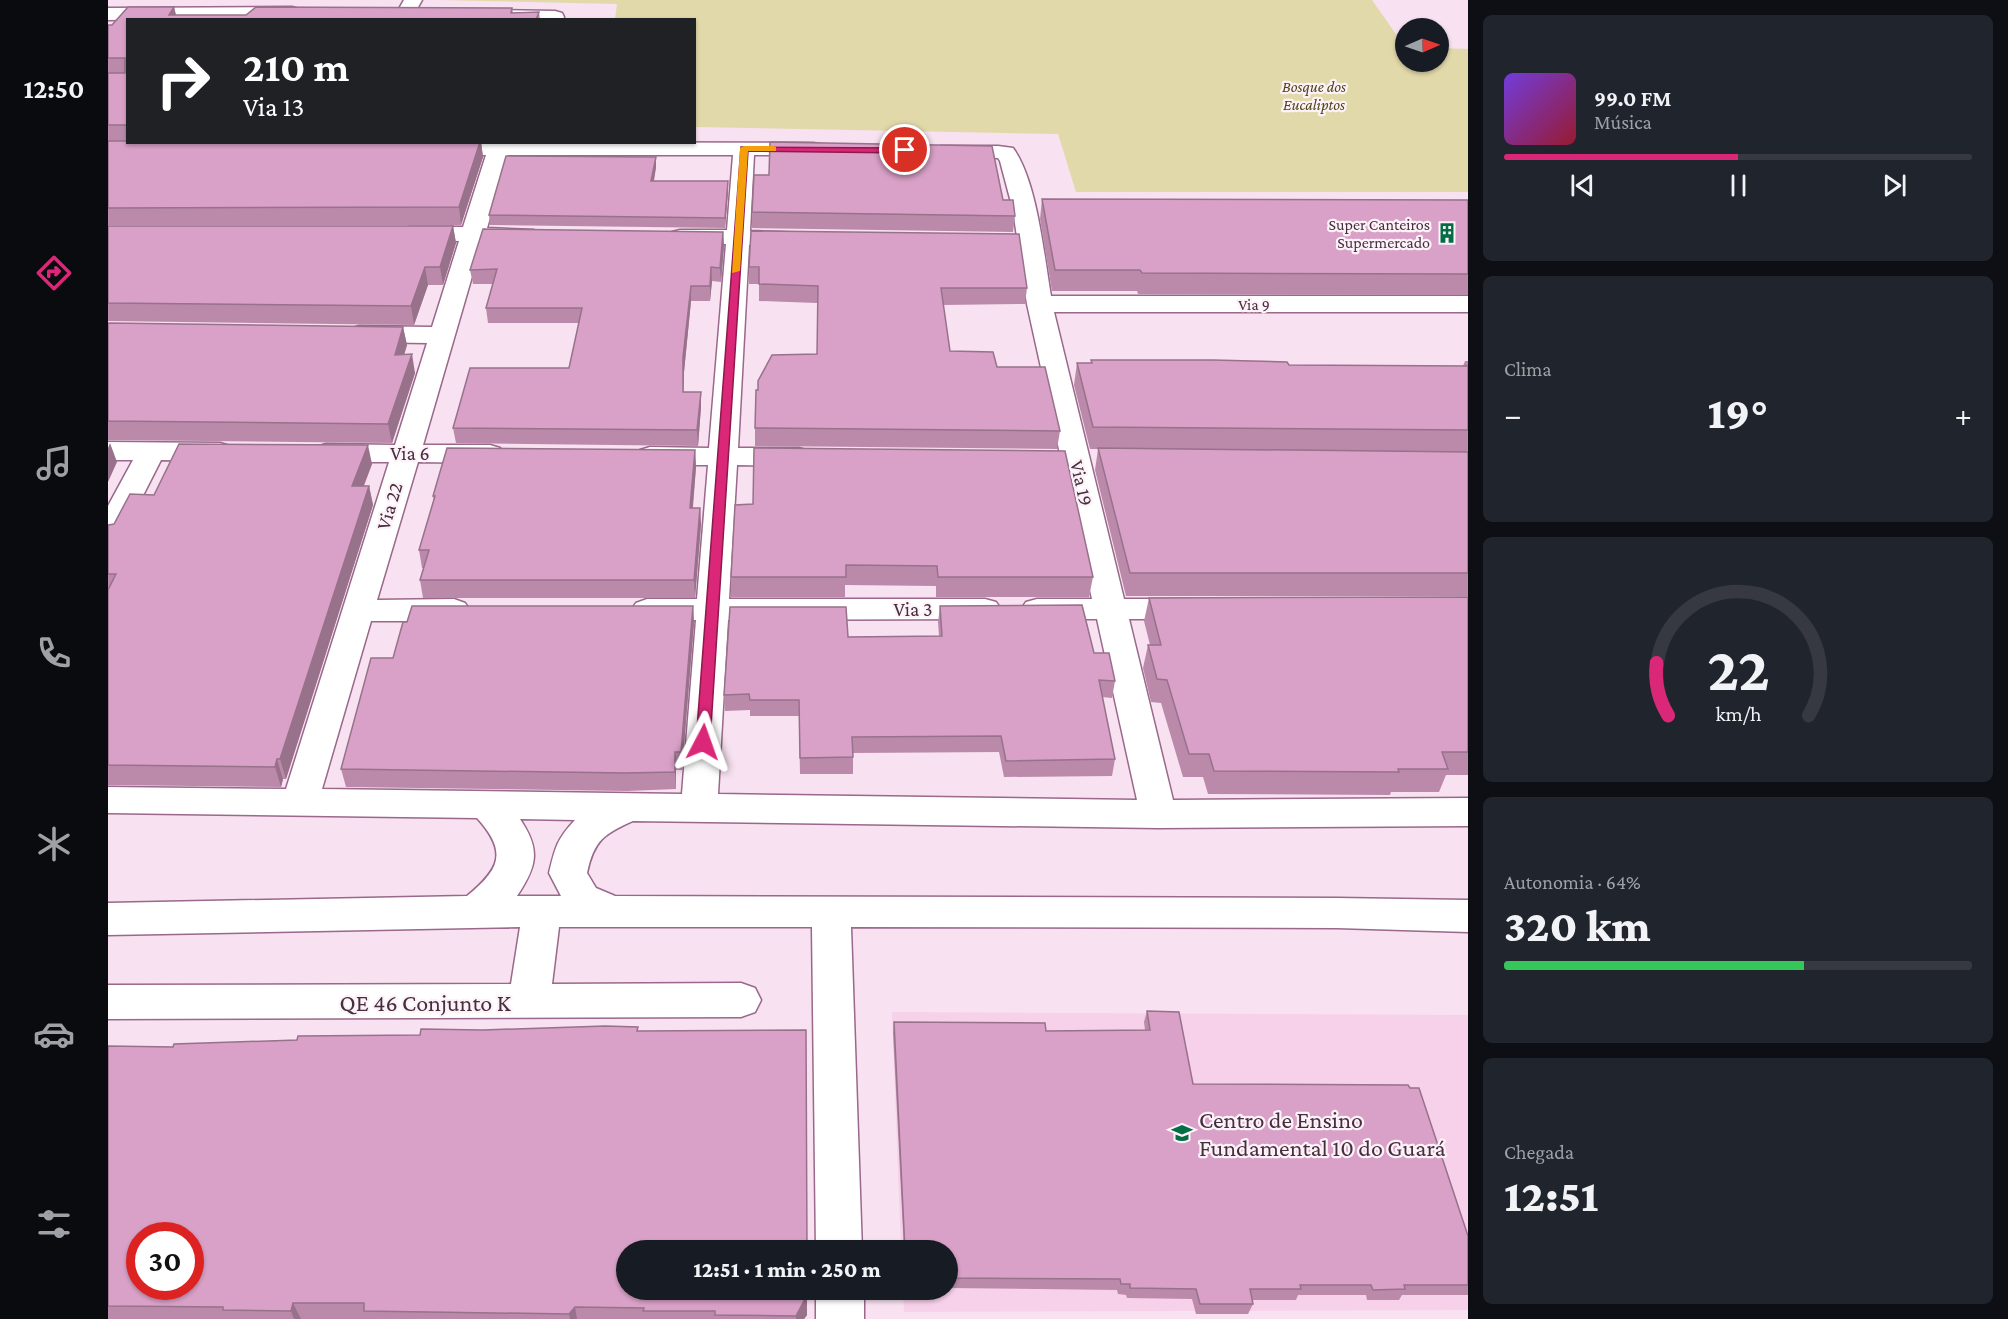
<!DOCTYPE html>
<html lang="pt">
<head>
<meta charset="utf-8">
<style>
  :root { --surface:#171b24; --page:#20242c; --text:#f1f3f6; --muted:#9ea1a6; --line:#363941; --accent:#db2777 }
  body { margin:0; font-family:"Crimson Pro",serif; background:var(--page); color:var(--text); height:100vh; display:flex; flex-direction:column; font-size:22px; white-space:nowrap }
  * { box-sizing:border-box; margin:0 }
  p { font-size:20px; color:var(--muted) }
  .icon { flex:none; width:33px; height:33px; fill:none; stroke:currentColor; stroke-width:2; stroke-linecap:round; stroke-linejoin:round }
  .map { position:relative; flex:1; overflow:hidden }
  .panel { display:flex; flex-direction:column; gap:15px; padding:15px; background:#0d0f14; width:540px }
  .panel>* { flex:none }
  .banner { position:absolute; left:18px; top:18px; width:570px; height:126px; border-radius:0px; box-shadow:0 2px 4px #0004; background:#202124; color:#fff; overflow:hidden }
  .needle { width:39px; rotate:88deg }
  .tools { position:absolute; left:1287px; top:18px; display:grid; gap:12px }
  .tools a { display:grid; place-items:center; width:54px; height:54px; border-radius:50%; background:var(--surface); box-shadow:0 2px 4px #0004; font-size:30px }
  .speed { position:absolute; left:18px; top:1222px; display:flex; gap:12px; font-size:30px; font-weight:700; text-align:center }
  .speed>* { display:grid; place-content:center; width:78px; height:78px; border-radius:50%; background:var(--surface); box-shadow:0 2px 4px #0004; line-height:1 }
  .speed .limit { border:9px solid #d22; background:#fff; color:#111 }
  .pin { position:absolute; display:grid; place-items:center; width:51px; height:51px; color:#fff; margin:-26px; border:3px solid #fff; border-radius:50%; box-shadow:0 2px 6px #0007 }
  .me { position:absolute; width:66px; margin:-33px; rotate:4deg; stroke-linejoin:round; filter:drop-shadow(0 0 4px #0008) }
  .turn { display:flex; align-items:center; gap:21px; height:126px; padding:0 18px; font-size:27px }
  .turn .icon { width:78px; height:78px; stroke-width:2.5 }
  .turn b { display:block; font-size:42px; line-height:51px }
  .big { font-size:45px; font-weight:800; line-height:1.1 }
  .panel .card { flex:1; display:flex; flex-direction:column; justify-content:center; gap:9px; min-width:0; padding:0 21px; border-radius:9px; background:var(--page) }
  .panel .dial { align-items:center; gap:0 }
  .dial svg { height:156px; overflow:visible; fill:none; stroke:var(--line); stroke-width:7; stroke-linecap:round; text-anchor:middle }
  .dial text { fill:var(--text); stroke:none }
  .song { display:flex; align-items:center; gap:18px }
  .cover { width:72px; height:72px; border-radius:9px; background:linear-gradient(135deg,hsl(260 70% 55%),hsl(350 70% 35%)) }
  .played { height:6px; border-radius:3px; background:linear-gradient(90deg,var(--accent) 50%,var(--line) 50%) }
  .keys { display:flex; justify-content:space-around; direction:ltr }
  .heat { display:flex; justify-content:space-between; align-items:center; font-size:33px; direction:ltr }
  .charge { height:9px; border-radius:4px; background:linear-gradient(90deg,#34c759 64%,var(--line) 0) }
  .trip { position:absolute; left:508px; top:1240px; width:342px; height:60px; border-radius:30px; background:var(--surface); box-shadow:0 2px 4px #0004; font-weight:800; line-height:60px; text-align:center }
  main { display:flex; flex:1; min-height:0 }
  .tabs { display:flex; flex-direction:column; width:108px; justify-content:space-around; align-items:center; background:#090b0e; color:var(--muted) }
  .tabs .icon { width:42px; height:42px }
  .tabs .current { color:var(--accent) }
  .tabs b { font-size:27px; color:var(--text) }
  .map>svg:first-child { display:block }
  .built { fill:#f7d1ea }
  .green { fill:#e2d9ab }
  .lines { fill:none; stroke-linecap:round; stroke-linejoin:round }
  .minor-casing { stroke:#99688a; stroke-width:3 }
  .minor { fill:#fff; fill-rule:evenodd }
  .wall { fill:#bb8aab }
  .shaded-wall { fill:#98718b }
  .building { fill:#d9a1c7; stroke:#98718b; stroke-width:1.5; fill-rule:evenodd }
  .route { fill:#db2777; stroke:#8e194d; stroke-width:1.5 }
  .slow { fill:#f59e0b }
  .labels { text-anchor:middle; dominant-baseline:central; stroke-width:4.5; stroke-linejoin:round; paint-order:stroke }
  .far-park-label { font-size:16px; font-style:italic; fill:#4d4514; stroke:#fef2f9 }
  .far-poi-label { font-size:16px; fill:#452f3e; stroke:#fef2f9; text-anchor:end }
  .far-street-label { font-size:16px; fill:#452f3e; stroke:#fef2f9 }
  .street-label { font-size:20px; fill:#452f3e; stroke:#fef2f9 }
  .near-street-label { font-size:24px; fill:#452f3e; stroke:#fef2f9 }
  .near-poi-label { font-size:24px; fill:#452f3e; stroke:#fef2f9; text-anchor:start }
</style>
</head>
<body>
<main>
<nav class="tabs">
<b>12:50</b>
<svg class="icon current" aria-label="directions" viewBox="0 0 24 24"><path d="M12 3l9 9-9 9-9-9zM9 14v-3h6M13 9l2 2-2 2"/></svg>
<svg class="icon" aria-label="music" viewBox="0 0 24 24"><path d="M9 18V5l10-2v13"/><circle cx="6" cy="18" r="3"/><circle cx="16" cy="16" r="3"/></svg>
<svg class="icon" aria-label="phone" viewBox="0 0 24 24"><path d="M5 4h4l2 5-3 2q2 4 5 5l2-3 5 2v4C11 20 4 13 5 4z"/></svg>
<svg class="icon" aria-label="climate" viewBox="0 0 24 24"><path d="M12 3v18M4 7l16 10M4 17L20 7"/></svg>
<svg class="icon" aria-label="car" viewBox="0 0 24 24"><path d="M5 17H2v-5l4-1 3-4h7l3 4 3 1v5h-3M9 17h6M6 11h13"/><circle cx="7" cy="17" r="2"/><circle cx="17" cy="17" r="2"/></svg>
<svg class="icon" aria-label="filters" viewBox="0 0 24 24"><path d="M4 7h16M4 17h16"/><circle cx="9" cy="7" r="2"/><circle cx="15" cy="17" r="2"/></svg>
</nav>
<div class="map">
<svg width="1360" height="1319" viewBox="0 0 1360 1319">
  <rect width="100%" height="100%" fill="#f8e1f0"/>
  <!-- built -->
  <path class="built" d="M 784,1012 L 1360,1015 L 1360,1310 L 796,1312 L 795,1290 L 840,1290 L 840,1251 L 793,1251 Z"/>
  <!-- green -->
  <path class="green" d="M 330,0 L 1264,0 L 1297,47 L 1298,62 L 1330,62 L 1331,48 L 1360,49 L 1360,192 L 968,192 L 950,134 L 587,127 L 586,20 L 507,19 L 509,4 Z"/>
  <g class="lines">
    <!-- minor casing -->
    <g class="minor-casing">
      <path id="minor" d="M 296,0 L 314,0 L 304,18 L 290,18 L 288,14 Z
        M 184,7 L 191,9 L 193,13 L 191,17 L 0,20 L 0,8 Z
        M 386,10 L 447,11 L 454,13 L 456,17 L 455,20 L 379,20 L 377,16 L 379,12 Z
        M 324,142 L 705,143 L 713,144 L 716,149 L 713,154 L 705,155 L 646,155 L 642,231 L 696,233 L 700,238 L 696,243 L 688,245 L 641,245 L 630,448 L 691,448 L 701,451 L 705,457 L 701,463 L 691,466 L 629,465 L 621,599 L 877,599 L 888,602 L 893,609 L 888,616 L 877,619 L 620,620 L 610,794 L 1029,800 L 989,619 L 929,619 L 918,616 L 913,609 L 918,602 L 929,599 L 984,599 L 919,304 L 905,210 L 892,161 L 890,158 L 833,156 L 830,151 L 833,146 L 890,146 L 905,148 C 929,181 936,255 943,296 L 1360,296 L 1360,312 L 946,312 L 1016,599 L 1084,599 L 1095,602 L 1100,609 L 1095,616 L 1084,619 L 1021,619 L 1065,800 L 1360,798 L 1360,826 L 1050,828 L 525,821 C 496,834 486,840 479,873 L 488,888 L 507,896 L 1229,898 L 1360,900 L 1360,932 L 1229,928 L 743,927 L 754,1251 L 708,1251 L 704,927 L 451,927 L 444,984 L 633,983 L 647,988 L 653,1000 L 647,1012 L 633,1017 L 0,1019 L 0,985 L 403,984 L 412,927 L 0,935 L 0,903 L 359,896 C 392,869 400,852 369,818 L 0,813 L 0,787 L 178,789 L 281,462 L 218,462 L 208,459 L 204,453 L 208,447 L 218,444 L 287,445 L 319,343 L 251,342 L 242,339 L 238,334 L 242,329 L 251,326 L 324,327 L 351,241 L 294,239 L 290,234 L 294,229 L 302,227 L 355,227 L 378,155 L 328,154 L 320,153 L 317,148 ZM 400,155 L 625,155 L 619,230 L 572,230 L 564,232 L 560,237 L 564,242 L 618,244 L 601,448 L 542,447 L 532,450 L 528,456 L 532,462 L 542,465 L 600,465 L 589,599 L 539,599 L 528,603 L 523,610 L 528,617 L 539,621 L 588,620 L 574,794 L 214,789 L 263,621 L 346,621 L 357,617 L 362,610 L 357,603 L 346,599 L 269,600 L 310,462 L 382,463 L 392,460 L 396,454 L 392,448 L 382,445 L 315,445 L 374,242 L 426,240 L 430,235 L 426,230 L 379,228 ZM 412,819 L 467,820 C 449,839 447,848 441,873 L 453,896 L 409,896 C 429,866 433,850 412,819 Z
        M 0,442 L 112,443 L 122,446 L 126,452 L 122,458 L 112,461 L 53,460 L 15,535 L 11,542 L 0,544 L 0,506 L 25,460 L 0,460 Z
        M 708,1290 L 756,1290 L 756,1319 L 708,1319 Z"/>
    </g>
    <!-- minor -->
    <use href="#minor" class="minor"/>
  </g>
  <!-- wall -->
  <path class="wall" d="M 20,7 L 66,7 L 68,15 L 138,15 L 148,7 L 404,8 L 405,13 L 431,12 L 432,20 L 20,20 L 20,142 L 373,142 L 375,157 L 353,225 L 0,225 L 0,25 L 4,25 Z
    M 548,167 L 546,181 L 620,191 L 617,228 L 382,225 L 381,215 Z
    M 934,199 L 1360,200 L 1360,295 L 1030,294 L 1029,291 L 944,291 L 932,219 Z
    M 895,200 L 907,216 L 905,232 L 644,228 L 644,212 Z
    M 0,226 L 345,226 L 348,243 L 335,285 L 320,285 L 306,325 L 0,321 Z
    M 615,232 L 616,246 L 613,282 L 604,281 L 602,301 L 583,301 L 576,372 L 575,392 L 593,392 L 593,407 L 590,446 L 348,443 L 345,428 L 461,368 L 471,323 L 380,323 L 378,308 L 385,284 L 365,284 L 362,270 Z
    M 641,267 L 919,288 L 917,304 L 835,305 L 842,351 L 889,367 L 952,431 L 949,449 L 647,446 L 647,428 L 650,390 L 709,354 L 709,303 L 651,301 L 651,284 L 641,284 Z
    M 0,323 L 295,327 L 299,345 L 296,354 L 307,373 L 284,443 L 0,440 Z
    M 983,360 L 1181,365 L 1355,366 L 1357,361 L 1360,361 L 1360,596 L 1018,596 L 987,470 L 990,449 L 982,449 L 966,385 L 969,363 L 983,363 Z
    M 587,450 L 588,467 L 585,508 L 592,508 L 593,525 L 587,598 L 315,598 L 312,580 L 316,568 L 314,568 L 311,550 L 326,501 L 325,496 Z
    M 264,464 L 256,486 L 261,486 L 265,505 L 178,779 L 175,779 L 173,787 L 0,785 L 0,525 L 6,524 L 46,495 Z
    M 627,505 L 985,577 L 981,597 L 828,597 L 828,586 L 737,585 L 737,597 L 623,597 L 623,577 Z
    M 1360,597 L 1360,775 L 1338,775 L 1331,792 L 1283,792 L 1282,795 L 1100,794 L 1095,777 L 1075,777 L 1053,703 L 1043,702 L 1035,668 L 1040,645 L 1042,645 L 1036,621 L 1041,598 Z
    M 585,606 L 586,623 L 574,770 L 568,770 L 568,789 L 519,791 L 238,787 L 233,769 L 285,658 Z
    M 832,606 L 986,653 L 1007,681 L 1004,698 L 994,697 L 1007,759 L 1004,776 L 896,777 L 891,752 L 745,753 L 745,774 L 692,774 L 691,716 L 642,716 L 642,710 L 617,711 L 616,695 L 740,637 L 831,636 L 830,622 Z
    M 1039,1011 L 1085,1084 L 1360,1236 L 1360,1295 L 1294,1295 L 1291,1300 L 1259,1300 L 1258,1295 L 1190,1295 L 1188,1300 L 1144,1300 L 1145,1304 L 1140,1314 L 1088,1314 L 1084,1299 L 1019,1298 L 1018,1295 L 1010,1294 L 1009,1290 L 840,1288 L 840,1251 L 796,1251 L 785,1033 L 786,1022 L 938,1031 L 1037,1030 L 1036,1022 Z
    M 530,1027 L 530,1031 L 699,1315 L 696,1319 L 0,1319 L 0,1046 L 65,1047 L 312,1035 L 375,1030 Z"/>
  <!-- shaded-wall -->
  <path class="shaded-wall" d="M 66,7 L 69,20 L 61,15 Z
    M 372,142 L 373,142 L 375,157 L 353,225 L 351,207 Z
    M 548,157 L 548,167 L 544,191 L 543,181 Z
    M 620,181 L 620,191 L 617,228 L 617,218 Z
    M 345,226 L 348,243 L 335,285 L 332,267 Z
    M 615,232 L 616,246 L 613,282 L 612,268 Z
    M 317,267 L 320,285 L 306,325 L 303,306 Z
    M 603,267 L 604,281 L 602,301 L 602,286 Z
    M 583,286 L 583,301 L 576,372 L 575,407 L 575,357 Z
    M 295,327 L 299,345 L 291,373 L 287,355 Z
    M 304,354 L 307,373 L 284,443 L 280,424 Z
    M 593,392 L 593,407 L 590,446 L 589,430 Z
    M 2,443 L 9,462 L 0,482 L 0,448 Z
    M 260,445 L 264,464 L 248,505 L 244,486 Z
    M 587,450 L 588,467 L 583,526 L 582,508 Z
    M 261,486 L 265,505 L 178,779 L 172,759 Z
    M 592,508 L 593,525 L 587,598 L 586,580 Z
    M 585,606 L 586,623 L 574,770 L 573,752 Z
    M 567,752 L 568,770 L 568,789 L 567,772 Z
    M 169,759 L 175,779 L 173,787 L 167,767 Z
    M 699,1295 L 699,1315 L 696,1319 L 688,1319 L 688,1316 Z
    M 185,1303 L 193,1319 L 186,1319 L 183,1311 Z
    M 467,1307 L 469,1319 L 462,1319 L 461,1314 Z"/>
  <!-- building -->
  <path class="building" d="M 20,7 L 66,7 L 61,15 L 138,15 L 148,7 L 404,8 L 403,13 L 431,12 L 428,20 L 20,20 L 20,125 L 0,125 L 0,73 L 17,73 L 17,58 L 0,58 L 0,25 L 4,25 Z
    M 0,141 L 20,141 L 20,142 L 372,142 L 351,207 L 0,208 Z
    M 662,142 L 884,146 L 895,200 L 905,200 L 907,216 L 644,212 L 646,175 L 661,175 Z
    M 398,156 L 548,157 L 543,181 L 620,181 L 617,218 L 381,215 Z
    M 934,199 L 1360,200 L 1360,274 L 1034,273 L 1032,270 L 947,270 Z
    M 0,226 L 345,226 L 332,267 L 317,267 L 303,306 L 0,303 Z
    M 375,229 L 615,232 L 612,268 L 603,267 L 602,286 L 583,286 L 575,357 L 575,392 L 593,392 L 589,430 L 345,428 L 362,368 L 461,368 L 474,308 L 378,308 L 389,269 L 362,270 Z
    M 643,231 L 911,234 L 919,288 L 833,288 L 842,351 L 885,352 L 889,367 L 937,367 L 952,431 L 647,428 L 648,390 L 650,390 L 650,381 L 664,355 L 709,354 L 710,286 L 651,284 L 651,267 L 641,267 Z
    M 0,323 L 295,327 L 287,355 L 304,354 L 280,424 L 0,421 Z
    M 983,360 L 1105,360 L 1179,362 L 1181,365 L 1360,366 L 1360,430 L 985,427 L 969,363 L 984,363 Z
    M 71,444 L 260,445 L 244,486 L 261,486 L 172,759 L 169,759 L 167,767 L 0,765 L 0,590 L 8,574 L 0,574 L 0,525 L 6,524 L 22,494 L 46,495 Z
    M 339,448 L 587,450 L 582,508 L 592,508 L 586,580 L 312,580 L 321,550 L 311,550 L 327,496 L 325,496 Z
    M 646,448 L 957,451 L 985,577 L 830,577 L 829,566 L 738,565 L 738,577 L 623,577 L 627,505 L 645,504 Z
    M 990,448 L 1360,452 L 1360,573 L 1022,573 Z
    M 1360,597 L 1360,752 L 1334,752 L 1340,769 L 1290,769 L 1291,772 L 1106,771 L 1101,754 L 1081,754 L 1059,680 L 1049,679 L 1040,645 L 1053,645 L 1041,598 Z
    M 974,605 L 986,653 L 1001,653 L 1007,681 L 991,680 L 1007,759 L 898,761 L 893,736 L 744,737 L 745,757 L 692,758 L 691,700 L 642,700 L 641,694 L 616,695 L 622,607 L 738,607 L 740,637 L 834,636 L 832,606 Z
    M 304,606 L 585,606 L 573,752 L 567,752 L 567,772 L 517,773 L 233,769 L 263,658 L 285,658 L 295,622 L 299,622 Z
    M 1039,1011 L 1071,1012 L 1085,1084 L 1300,1085 L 1302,1088 L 1311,1088 L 1360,1236 L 1360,1285 L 1296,1285 L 1297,1289 L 1265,1290 L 1263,1285 L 1192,1285 L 1193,1289 L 1142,1289 L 1145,1304 L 1092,1304 L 1088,1289 L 1022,1288 L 1022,1284 L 1013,1284 L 1012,1279 L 840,1278 L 840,1251 L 797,1251 L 786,1022 L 937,1023 L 938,1031 L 1042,1030 Z
    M 497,1026 L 530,1027 L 529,1031 L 698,1030 L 699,1251 L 519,1251 L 519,1290 L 699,1290 L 699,1295 L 688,1316 L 607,1315 L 607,1311 L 535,1311 L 536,1308 L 467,1307 L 461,1314 L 256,1311 L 256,1303 L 185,1303 L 183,1311 L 115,1310 L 115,1307 L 0,1306 L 0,1046 L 65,1047 L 66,1044 L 189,1040 L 190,1036 L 312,1035 L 313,1029 L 375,1030 ZM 32,1236 L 82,1236 L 82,1287 L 32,1287 Z"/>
  <!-- route -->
  <path class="route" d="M 633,147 L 797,148 L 802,150 L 797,153 L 640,151 L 602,742 L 595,747 L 588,742 Z"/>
  <!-- slow -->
  <path class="slow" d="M 665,146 L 668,147 L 668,151 L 640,151 L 632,271 L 624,273 L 632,148 L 636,146 Z"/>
  <!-- icons -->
  <defs>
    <g id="building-bare" transform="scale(1.62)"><path d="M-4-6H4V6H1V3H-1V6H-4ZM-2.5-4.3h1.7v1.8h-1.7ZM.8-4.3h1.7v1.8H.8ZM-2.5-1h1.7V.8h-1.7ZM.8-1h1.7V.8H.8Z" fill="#036e45" stroke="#fef2f9" stroke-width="2.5" paint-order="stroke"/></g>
    <g id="school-bare" transform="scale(1.62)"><path d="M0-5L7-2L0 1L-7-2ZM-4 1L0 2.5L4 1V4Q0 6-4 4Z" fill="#036e45" stroke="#fef2f9" stroke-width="2.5" paint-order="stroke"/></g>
  </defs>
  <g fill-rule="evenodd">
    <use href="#building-bare" x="1339" y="233"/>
    <use href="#school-bare" x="1074" y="1133"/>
  </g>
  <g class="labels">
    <!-- far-park labels -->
    <g class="far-park-label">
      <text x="1206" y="86">Bosque dos<tspan x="1206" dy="18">Eucaliptos</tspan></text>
    </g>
    <!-- far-poi labels -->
    <g class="far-poi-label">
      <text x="1322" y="224">Super Canteiros<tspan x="1322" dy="18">Supermercado</tspan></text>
    </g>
    <!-- far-street labels -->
    <g class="far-street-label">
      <text x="1146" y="304">Via 9</text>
    </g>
    <!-- street labels -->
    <g class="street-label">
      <text x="302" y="453">Via 6</text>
      <text transform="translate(974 483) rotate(77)">Via 19</text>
      <text transform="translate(281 506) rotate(-73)">Via 22</text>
      <text x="805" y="609">Via 3</text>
    </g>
    <!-- near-street labels -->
    <g class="near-street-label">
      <text x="317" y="1002">QE 46 Conjunto K</text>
    </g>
    <!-- near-poi labels -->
    <g class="near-poi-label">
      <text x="1091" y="1119">Centro de Ensino<tspan x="1091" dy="28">Fundamental 10 do Guará</tspan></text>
    </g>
  </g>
</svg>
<div class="tools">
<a><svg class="needle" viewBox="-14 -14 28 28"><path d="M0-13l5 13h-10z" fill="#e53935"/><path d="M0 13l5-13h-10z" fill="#9ea1a6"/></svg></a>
</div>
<div class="speed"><div class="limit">30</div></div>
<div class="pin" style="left:797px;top:150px;background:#d93025"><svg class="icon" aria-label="arrive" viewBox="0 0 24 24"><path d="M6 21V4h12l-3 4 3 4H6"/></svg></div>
<svg class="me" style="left:595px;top:742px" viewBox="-20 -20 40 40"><path d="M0-17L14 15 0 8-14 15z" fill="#db2777" stroke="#fff" stroke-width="4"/></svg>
<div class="trip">12:51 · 1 min · 250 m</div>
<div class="banner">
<div class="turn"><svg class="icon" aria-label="right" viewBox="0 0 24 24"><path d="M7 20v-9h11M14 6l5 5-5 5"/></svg><div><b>210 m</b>Via 13</div></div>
</div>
</div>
<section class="panel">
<div class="card">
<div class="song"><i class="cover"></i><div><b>99.0 FM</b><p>Música</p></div></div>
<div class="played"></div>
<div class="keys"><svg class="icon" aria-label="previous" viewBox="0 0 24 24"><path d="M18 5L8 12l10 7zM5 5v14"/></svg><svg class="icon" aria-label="pause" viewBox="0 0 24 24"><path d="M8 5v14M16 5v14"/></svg><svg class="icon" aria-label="next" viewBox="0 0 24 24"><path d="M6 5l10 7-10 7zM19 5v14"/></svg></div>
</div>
<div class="card"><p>Clima</p>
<div class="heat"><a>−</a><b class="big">19°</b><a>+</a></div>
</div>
<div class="card dial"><svg viewBox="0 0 100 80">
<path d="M14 69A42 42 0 1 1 86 69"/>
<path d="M14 69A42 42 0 0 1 8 42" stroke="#db2777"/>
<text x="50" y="56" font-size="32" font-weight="700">22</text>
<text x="50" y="72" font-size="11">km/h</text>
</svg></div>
<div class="card"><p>Autonomia · 64%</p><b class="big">320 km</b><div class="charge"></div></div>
<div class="card"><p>Chegada</p><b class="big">12:51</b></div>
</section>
</main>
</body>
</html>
